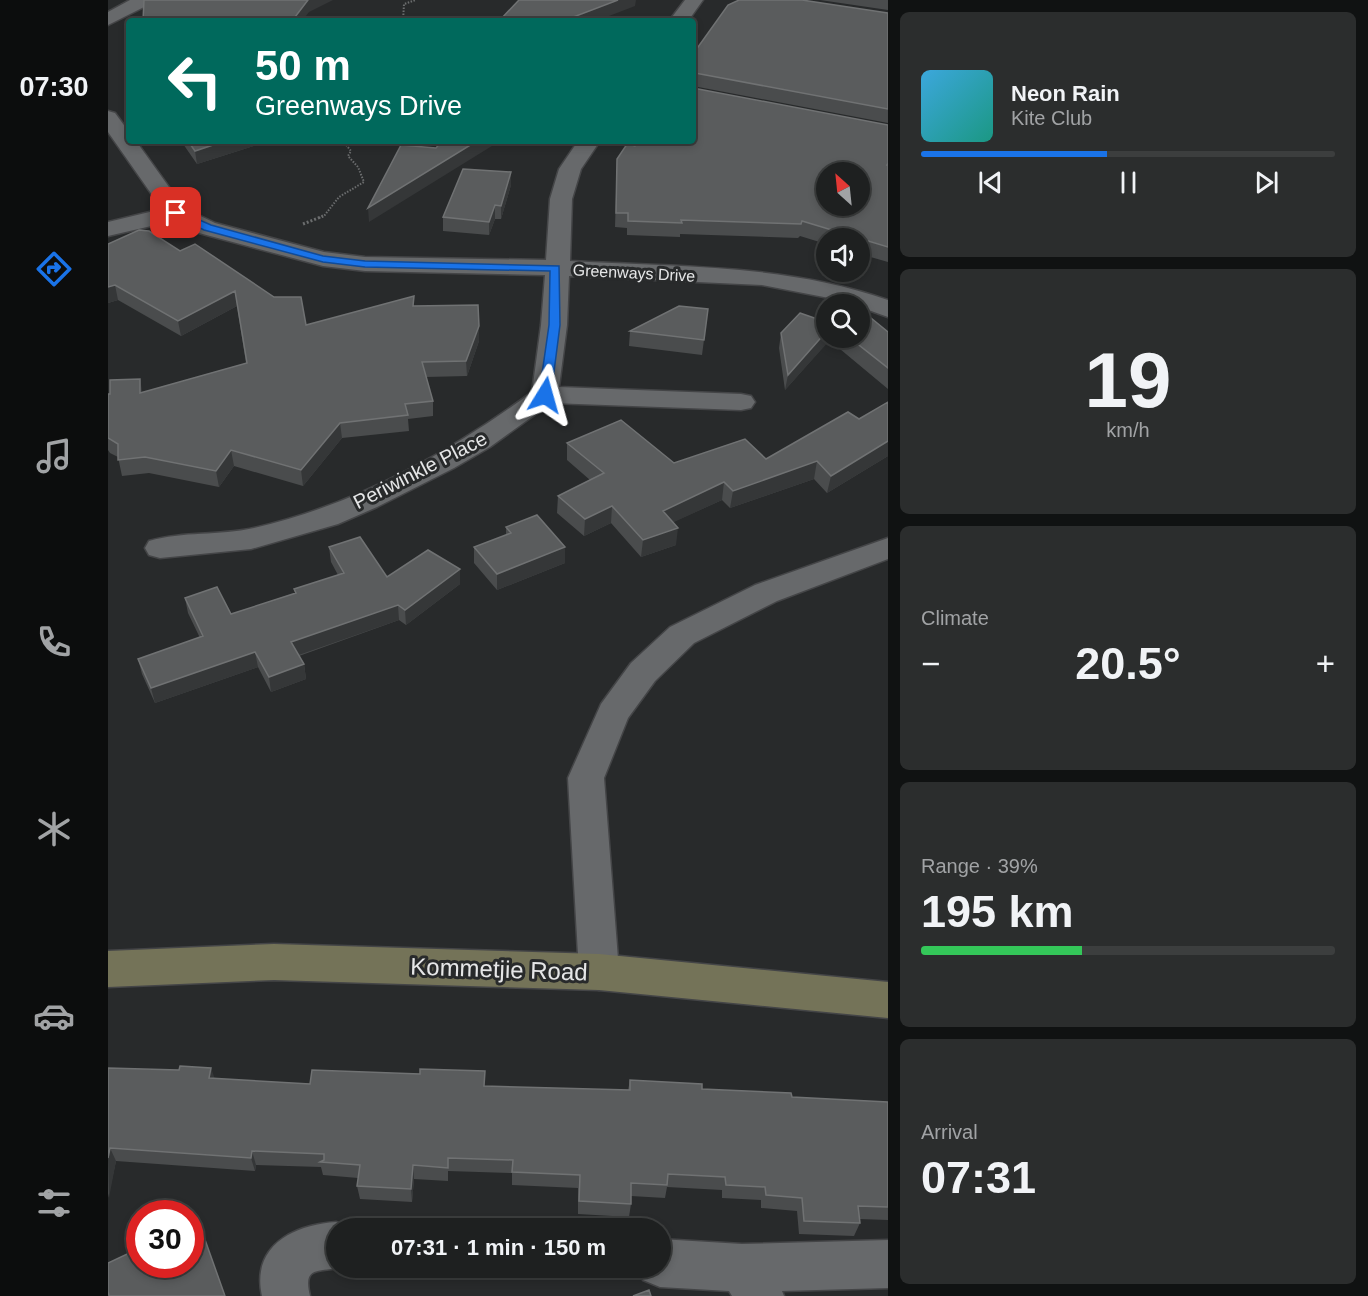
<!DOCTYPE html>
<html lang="en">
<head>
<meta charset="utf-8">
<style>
  :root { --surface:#1e2020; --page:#2b2d2d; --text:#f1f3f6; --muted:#a1a3a5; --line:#3c3e3e; --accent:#1a73e8 }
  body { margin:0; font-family:Helvetica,sans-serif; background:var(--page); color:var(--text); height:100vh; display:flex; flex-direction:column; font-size:22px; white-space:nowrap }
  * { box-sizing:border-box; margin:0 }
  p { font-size:20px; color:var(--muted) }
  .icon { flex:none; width:33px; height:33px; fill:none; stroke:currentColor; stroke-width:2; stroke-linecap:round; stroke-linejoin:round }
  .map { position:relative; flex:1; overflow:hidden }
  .details { display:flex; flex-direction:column; gap:12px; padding:12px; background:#101212; width:480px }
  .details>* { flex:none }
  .hud { position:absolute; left:18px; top:18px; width:570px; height:126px; border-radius:6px; box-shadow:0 3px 9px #0003,0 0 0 2px var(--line); background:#00695c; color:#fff; overflow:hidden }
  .needle { width:39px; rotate:333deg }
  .tools { position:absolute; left:708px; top:162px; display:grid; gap:12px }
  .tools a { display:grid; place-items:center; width:54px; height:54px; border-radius:50%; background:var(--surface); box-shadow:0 3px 9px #0003,0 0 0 2px var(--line); font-size:30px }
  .speed { position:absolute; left:18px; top:1200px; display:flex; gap:12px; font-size:30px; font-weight:700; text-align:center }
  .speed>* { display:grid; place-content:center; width:78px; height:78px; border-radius:50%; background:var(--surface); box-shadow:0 3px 9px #0003,0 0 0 2px var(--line); line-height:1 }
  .speed .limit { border:9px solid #d22; background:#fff; color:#111 }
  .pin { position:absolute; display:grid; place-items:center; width:51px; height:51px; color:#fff; margin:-26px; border-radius:12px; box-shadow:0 3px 9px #0006 }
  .me { position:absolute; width:66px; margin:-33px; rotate:8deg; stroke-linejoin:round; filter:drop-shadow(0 0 4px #0008) }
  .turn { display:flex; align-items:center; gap:21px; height:126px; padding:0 30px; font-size:27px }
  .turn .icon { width:78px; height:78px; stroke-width:2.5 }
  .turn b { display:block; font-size:42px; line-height:51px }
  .big { font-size:45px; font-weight:700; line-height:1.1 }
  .details .tile { flex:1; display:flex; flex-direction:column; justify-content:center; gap:9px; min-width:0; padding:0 21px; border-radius:9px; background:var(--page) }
  .details .dial { align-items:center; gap:0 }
  .dial b { font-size:78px; line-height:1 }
  .song { display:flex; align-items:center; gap:18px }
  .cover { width:72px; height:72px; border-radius:9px; background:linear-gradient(135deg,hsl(200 70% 55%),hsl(170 70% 35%)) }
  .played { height:6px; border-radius:3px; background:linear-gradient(90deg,var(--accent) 45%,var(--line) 45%) }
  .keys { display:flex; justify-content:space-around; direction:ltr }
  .heat { display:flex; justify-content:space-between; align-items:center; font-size:33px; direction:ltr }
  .charge { height:9px; border-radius:4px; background:linear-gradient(90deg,#34c759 39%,var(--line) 0) }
  .trip { position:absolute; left:218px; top:1218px; width:345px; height:60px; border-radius:30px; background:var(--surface); box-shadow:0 3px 9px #0003,0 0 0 2px var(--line); font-weight:700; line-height:60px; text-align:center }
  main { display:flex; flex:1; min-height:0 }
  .tab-bar { display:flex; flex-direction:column; width:108px; justify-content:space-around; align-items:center; background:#0c0d0d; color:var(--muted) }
  .tab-bar .icon { width:42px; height:42px }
  .tab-bar .selected { color:var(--accent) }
  .tab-bar b { font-size:27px; color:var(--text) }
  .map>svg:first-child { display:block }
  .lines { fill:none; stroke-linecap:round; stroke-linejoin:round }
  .street-casing { stroke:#444547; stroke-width:3 }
  .secondary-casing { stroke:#444547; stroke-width:3 }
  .path-far1 { stroke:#6b6d6e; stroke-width:2; stroke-dasharray:1.5 1.5; stroke-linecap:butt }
  .path { stroke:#6b6d6e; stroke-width:3; stroke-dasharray:2 2; stroke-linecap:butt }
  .street { fill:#67696b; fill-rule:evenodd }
  .secondary { fill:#747358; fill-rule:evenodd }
  .wall { fill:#4a4c4d }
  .shaded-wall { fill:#353738 }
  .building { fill:#5a5c5d; stroke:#707273; stroke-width:1.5; fill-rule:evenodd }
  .route { fill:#1a73e8; stroke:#114b97; stroke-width:1.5 }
  .labels { text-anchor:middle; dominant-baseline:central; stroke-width:6; stroke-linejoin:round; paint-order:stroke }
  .far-street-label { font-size:16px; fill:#e5e6e7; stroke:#282a2b }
  .street-label { font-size:20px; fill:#e5e6e7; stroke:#282a2b }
  .near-street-label { font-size:24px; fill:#e5e6e7; stroke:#282a2b }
</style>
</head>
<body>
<main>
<nav class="tab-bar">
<b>07:30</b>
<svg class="icon selected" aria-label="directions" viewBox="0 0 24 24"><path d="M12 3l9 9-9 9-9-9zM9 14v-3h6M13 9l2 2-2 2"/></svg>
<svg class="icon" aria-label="music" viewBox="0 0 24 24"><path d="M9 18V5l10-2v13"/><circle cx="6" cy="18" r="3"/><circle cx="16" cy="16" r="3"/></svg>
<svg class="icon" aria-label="phone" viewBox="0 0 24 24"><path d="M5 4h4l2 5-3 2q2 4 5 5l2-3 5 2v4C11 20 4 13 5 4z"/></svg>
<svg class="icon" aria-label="climate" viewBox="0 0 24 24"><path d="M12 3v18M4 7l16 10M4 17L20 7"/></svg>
<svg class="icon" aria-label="car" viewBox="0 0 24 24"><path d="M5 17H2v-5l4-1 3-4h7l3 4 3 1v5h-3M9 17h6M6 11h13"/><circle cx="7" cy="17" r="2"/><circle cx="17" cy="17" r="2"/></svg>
<svg class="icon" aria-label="filters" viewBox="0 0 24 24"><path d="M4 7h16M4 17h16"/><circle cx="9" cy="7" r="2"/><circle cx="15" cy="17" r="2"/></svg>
</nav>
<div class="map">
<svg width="780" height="1296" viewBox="0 0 780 1296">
  <rect width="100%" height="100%" fill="#282a2b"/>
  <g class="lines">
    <!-- street casing -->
    <g class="street-casing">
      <path id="street" d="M 22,0 L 45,0 L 42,4 L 0,25 L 0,12 Z
        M 577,0 L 595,0 L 580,21 L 561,21 Z
        M 0,111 L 7,113 L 21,132 L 21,141 L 28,141 L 76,208 L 107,223 L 216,252 L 257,257 L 438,260 L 442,199 L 451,169 L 470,141 L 492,141 L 473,169 L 464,199 L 462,261 C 568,267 678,264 780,300 L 780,317 L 752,307 L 752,304 L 654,285 L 461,276 L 459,325 L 451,387 L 633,394 L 643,396 L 647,402 L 643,408 L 633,410 L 443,403 L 382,447 L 346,468 L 269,507 L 230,524 L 143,549 L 52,558 L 41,555 L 37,548 L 41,541 C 75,531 111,536 146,528 C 247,505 341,453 424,392 L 433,325 L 437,275 L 257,271 L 215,266 L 91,233 L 65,221 L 0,236 L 0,222 L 54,209 L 0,132 Z
        M 780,538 L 780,559 L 669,601 L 586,643 L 547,681 L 520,718 L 496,778 L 511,972 L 505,985 L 491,990 L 477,985 L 471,972 L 460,778 L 493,704 L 523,663 L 562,627 L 647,585 Z
        M 228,1222 L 245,1228 L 228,1228 L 228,1268 L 230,1268 C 208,1272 195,1267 202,1296 L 154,1296 C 143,1246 185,1225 228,1222 Z
        M 552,1239 L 634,1244 L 780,1240 L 780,1288 L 674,1291 L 676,1296 L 624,1296 L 621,1291 L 552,1287 L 535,1280 L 530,1268 L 552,1268 Z"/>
    </g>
    <!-- secondary casing -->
    <g class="secondary-casing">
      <path id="secondary" d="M 166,944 L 491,954 L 780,982 L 780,1018 L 491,990 L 166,980 L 0,987 L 0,951 Z"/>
    </g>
    <!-- path-far1 -->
    <path class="path-far1" d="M 295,21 L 296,4 L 308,0
      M 211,218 L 216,216 L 231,197 L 256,182 L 250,167 L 240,156 L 243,151 L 235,141"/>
    <!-- path -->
    <path class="path" d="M 195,224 L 215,216"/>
    <!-- street -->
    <use href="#street" class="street"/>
    <!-- secondary -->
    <use href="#secondary" class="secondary"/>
  </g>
  <!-- wall -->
  <path class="wall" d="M 712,0 L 780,0 L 780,10 Z
    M 780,13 L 780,123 L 585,86 L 585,54 Z
    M 780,125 L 780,262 L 752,254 L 752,238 L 718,238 L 718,244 L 692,236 L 690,238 L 572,234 L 572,237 L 519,235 L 519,228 L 507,227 L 509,159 L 527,146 Z
    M 73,141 L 158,141 L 158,142 L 89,164 Z
    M 403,172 L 403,185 L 393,219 L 387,219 L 381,235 L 335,231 L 335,217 Z
    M 0,244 L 72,251 L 198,325 L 306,306 L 371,341 L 359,376 L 318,377 L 325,401 L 325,416 L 300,419 L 301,431 L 234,438 L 195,486 L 126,466 L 111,487 L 41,473 L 14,476 L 10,457 L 2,453 L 0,450 L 0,394 L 35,392 L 138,363 L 129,306 L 73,336 L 10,300 L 0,303 Z
    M 600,309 L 594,355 L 521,346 L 522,331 Z
    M 780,332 L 780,389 L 726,344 L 727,338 L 752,338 Z
    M 673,333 L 723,338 L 677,390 L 671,348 Z
    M 780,402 L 780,456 L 719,493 L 706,479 L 622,508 L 614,500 L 565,522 L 568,545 L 533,557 L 503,523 L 476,536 L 449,513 L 450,496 L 482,480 L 459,460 L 459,443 L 566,463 L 658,459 L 751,419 Z
    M 398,527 L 457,563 L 389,590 L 366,563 L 366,547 L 398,535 Z
    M 221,547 L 279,577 L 352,584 L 298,625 L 291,620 L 191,656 L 196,664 L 198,679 L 163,692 L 150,667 L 47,703 L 34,674 L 30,659 L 92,638 L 80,613 L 77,598 L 123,614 L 187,593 L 186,589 L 230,575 L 223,562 Z
    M 0,1068 L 107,1079 L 202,1084 L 377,1086 L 520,1090 L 522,1080 L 594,1089 L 684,1097 L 780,1102 L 780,1220 L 751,1219 L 752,1223 L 746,1236 L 691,1234 L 689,1211 L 653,1208 L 653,1200 L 614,1198 L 614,1190 L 559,1187 L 557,1198 L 523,1196 L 523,1204 L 521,1217 L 470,1214 L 470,1188 L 404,1185 L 404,1173 L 340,1171 L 340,1181 L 306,1179 L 304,1202 L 252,1199 L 249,1186 L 250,1178 L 215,1175 L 213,1167 L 148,1165 L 147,1171 L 8,1161 L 0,1198 Z"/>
  <!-- shaded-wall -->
  <path class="shaded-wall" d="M 200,0 L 225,0 L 201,12 L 194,21 L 184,21 Z
    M 510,0 L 528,0 L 527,6 L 488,21 L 455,21 Z
    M 587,73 L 585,86 L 585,74 Z
    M 117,141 L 158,141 L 158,142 L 89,164 L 87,151 Z
    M 369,141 L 392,141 L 261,222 L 260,208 Z
    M 403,172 L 403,185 L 393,219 L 393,206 Z
    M 387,205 L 387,219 L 381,235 L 381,222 Z
    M 7,285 L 10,300 L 0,303 L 0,287 Z
    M 127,291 L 129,306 L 73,336 L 70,321 Z
    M 371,326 L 371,341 L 359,376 L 358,361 Z
    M 718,332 L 718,338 L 723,338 L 723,339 L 677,390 L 680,375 Z
    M 32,379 L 35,395 L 32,393 Z
    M 232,423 L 234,438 L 195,486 L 193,470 Z
    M 780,441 L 780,456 L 719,493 L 723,476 Z
    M 123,450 L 126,466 L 111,487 L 108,471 Z
    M 709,461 L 706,479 L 622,508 L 625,491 Z
    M 616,482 L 614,500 L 553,528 L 555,511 Z
    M 504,506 L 503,523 L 476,536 L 477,519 Z
    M 570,528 L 568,545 L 533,557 L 535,540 Z
    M 457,547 L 457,563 L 389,590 L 389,574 Z
    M 352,569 L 352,584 L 298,625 L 297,610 Z
    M 290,605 L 291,620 L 185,657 L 183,642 Z
    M 147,652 L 150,667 L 47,703 L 43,688 Z
    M 196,664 L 198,679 L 163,692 L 161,677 Z
    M 103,1068 L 108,1082 L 101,1078 Z
    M 2,1148 L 8,1161 L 1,1198 L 0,1158 Z
    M 144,1151 L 148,1165 L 147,1171 L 143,1158 Z
    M 305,1165 L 306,1179 L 304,1202 L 303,1189 Z"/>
  <!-- building -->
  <path class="building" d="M 36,0 L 200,0 L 184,21 L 35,21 Z
    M 411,0 L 510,0 L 455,21 L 391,21 Z
    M 631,0 L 694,0 L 780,13 L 780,109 L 587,73 L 585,74 L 585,67 L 587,64 L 585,63 L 585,54 L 620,5 Z
    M 585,88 L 780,125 L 780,163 L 779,165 L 780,165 L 780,247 L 694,221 L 693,224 L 573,220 L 574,223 L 520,221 L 520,213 L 508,213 L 509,159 L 519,144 L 527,146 L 531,141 L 585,141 ZM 718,172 L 752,172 L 752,206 L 718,206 Z
    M 80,141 L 117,141 L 87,151 Z
    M 334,141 L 369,141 L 260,208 L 293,145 L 328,148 Z
    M 355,169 L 403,172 L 393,206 L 387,205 L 381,222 L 335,217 Z
    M 31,230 L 41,231 L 72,251 L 87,244 L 166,297 L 193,297 L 198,325 L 306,296 L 305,306 L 370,305 L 371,326 L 358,361 L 314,362 L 325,401 L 297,404 L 300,415 L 232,423 L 193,470 L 123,450 L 108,471 L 37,457 L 10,460 L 10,444 L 0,438 L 0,394 L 2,394 L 2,380 L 32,379 L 32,393 L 139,363 L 127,291 L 70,321 L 7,285 L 0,287 L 0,244 Z
    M 571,306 L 600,309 L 596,340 L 522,331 Z
    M 752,309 L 780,332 L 780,368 L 742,338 L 752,338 Z
    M 692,313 L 718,322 L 718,332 L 680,375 L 673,333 Z
    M 780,402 L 780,441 L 723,476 L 709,461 L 625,491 L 616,482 L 555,511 L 570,528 L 535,540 L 504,506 L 477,519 L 450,496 L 496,473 L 459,443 L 513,420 L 566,463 L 637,439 L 658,459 L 740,412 L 751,419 Z
    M 429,515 L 457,547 L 389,574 L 366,547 L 403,533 L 398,527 Z
    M 252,537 L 279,577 L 320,550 L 352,569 L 297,610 L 290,605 L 183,642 L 196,664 L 161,677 L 147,652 L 43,688 L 30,659 L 95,636 L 77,598 L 109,587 L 123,614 L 188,593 L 186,589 L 236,573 L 221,547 Z
    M 72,1066 L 103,1068 L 101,1078 L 202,1084 L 204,1070 L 312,1074 L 312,1069 L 377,1071 L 376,1086 L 522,1090 L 522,1080 L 594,1084 L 594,1089 L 683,1093 L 684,1097 L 780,1102 L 780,1207 L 750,1206 L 752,1223 L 696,1221 L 694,1198 L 658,1195 L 657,1187 L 618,1185 L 617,1177 L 560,1174 L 559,1185 L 523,1183 L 523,1204 L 471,1201 L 472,1175 L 404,1172 L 405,1160 L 340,1158 L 340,1168 L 305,1165 L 303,1189 L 249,1186 L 252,1165 L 212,1162 L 216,1160 L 216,1154 L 144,1151 L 143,1158 L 2,1148 L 0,1158 L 0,1068 L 71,1070 Z
    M 90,1220 L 117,1296 L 1,1296 L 0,1291 L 0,1263 L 32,1248 L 32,1264 L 82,1264 L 82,1223 Z
    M 541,1290 L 543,1296 L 525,1296 Z"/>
  <!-- route -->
  <path class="route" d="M 65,211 L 71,211 L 103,225 L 215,256 L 257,261 L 451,266 L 452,325 L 443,395 L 437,399 L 431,395 L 441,325 L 442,271 L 257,267 L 215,262 L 96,230 L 65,215 Z"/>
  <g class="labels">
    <!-- far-street labels -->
    <g class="far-street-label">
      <text transform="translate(526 273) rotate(3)">Greenways Drive</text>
    </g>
    <!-- street labels -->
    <g class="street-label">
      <text transform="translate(312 470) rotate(-27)">Periwinkle Place</text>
    </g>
    <!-- near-street labels -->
    <g class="near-street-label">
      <text transform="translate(391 969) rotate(2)">Kommetjie Road</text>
    </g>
  </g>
</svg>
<div class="tools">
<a><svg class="needle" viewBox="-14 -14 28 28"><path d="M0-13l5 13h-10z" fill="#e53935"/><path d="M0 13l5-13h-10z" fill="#a1a3a5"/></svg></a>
<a><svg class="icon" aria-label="sound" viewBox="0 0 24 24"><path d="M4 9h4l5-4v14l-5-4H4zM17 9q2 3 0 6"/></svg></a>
<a><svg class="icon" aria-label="search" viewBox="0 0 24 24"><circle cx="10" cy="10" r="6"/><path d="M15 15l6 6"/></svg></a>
</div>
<div class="speed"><div class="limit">30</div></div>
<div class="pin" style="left:68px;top:213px;background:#d93025"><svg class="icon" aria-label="arrive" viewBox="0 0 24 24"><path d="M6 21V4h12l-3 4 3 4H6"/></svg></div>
<svg class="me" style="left:437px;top:395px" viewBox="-20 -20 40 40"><path d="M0-17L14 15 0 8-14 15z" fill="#1a73e8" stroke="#fff" stroke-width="4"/></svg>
<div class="trip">07:31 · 1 min · 150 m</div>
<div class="hud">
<div class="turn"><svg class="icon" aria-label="left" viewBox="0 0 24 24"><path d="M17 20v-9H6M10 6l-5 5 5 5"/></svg><div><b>50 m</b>Greenways Drive</div></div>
</div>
</div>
<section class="details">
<div class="tile">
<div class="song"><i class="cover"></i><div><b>Neon Rain</b><p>Kite Club</p></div></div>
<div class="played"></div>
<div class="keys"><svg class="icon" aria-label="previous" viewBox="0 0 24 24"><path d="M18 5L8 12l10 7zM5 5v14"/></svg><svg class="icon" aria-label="pause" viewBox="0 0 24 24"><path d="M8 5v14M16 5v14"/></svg><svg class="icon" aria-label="next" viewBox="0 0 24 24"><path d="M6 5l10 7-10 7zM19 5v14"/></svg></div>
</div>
<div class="tile dial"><b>19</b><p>km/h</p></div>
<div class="tile"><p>Climate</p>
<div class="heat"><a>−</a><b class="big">20.5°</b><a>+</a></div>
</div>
<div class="tile"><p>Range · 39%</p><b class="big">195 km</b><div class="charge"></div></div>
<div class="tile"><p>Arrival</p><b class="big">07:31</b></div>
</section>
</main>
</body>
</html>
